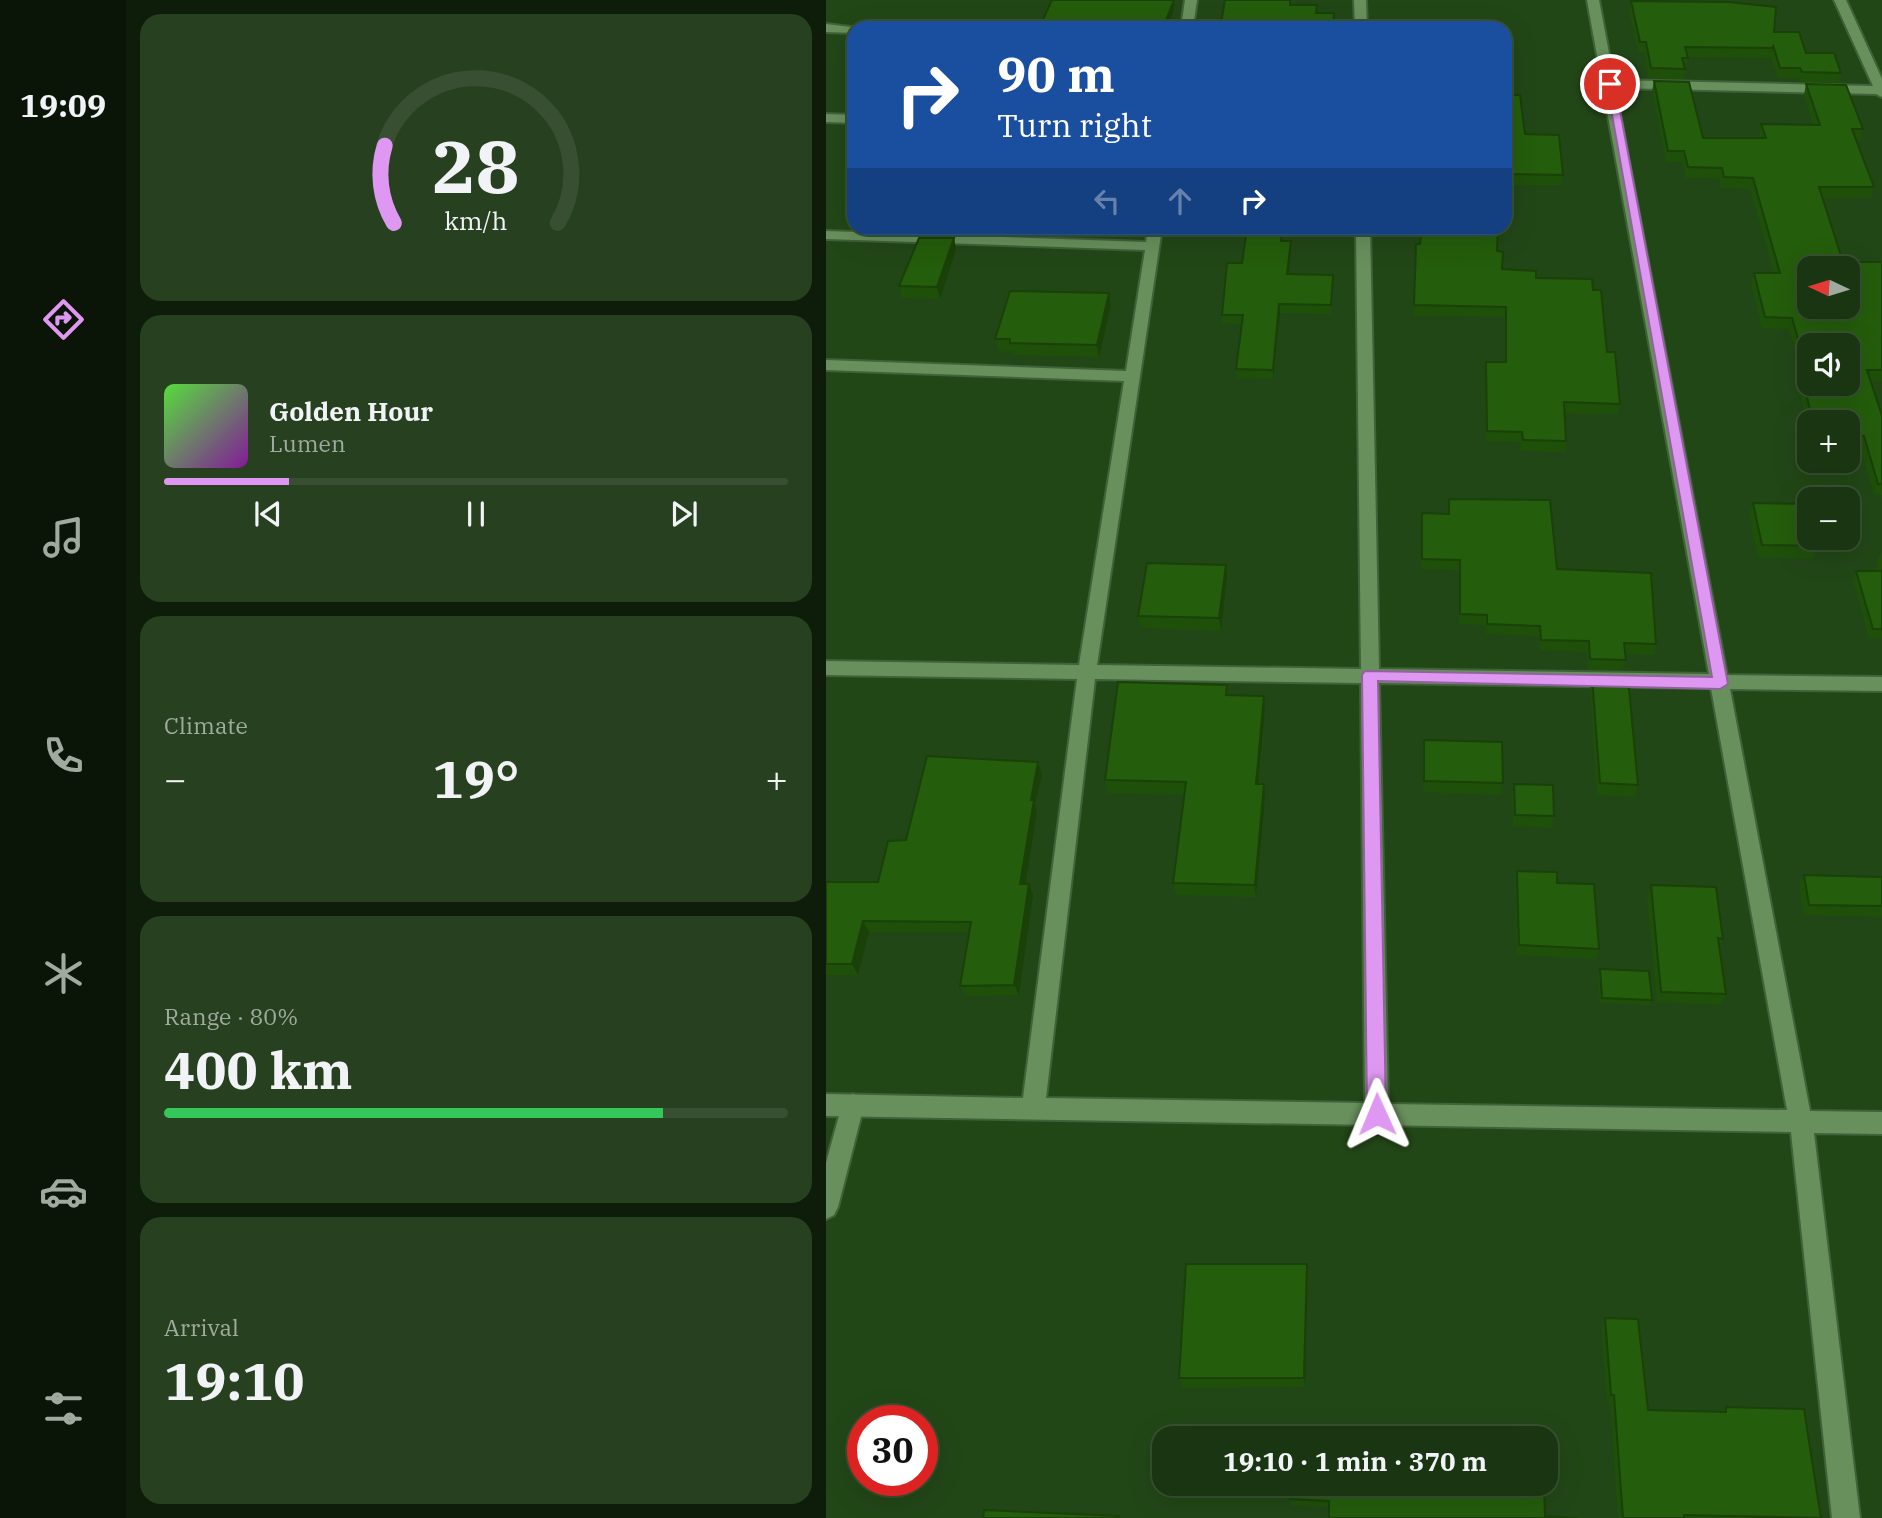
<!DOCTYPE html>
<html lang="en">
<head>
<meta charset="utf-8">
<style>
  :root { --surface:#1a3511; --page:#27401f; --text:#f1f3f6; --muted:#9fab9f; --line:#385031; --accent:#df98f2 }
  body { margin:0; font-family:"IBM Plex Serif",serif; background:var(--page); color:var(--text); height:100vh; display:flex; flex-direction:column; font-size:26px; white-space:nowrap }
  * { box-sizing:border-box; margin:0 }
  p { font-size:23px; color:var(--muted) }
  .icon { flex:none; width:38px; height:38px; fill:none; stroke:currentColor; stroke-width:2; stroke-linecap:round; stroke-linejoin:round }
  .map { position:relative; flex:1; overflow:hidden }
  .details { display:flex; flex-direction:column; gap:14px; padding:14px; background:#0e1d09; width:700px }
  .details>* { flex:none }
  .hud { position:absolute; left:21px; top:21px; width:665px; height:214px; border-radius:21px; box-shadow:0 7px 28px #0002,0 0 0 2px var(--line); background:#1a4fa0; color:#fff; overflow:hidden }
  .needle { width:46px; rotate:274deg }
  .controls { position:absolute; left:971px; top:256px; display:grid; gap:14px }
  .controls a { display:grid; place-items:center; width:63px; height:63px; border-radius:14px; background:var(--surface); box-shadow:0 7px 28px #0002,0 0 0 2px var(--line); font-size:35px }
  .speed { position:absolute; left:21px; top:1405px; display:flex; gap:14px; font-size:35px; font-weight:700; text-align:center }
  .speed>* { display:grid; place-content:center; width:91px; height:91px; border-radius:50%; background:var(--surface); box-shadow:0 7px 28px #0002,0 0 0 2px var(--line); line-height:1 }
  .speed .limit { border:10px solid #d22; background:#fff; color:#111 }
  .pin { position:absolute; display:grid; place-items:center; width:60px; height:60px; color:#fff; margin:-30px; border:4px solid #fff; border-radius:50%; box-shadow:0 2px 7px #0007 }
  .me { position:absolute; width:77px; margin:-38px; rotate:359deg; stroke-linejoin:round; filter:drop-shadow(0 0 5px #0008) }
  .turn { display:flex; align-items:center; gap:24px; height:147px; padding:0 35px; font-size:32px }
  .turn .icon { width:91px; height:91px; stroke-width:2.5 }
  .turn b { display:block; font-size:49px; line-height:60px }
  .lanes { display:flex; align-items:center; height:66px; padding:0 35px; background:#0003; justify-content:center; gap:35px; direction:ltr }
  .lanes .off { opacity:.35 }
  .big { font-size:52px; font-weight:700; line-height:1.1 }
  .details .card { flex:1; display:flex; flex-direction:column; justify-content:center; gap:10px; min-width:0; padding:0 24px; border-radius:21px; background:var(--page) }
  .details .dial { align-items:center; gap:0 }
  .dial svg { height:182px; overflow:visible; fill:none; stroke:var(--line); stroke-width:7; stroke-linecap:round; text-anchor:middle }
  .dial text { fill:var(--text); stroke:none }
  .song { display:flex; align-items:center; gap:21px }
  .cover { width:84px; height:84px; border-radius:10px; background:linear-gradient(135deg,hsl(110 70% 55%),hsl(290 70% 35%)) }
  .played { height:7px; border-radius:4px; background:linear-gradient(90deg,var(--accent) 20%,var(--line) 20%) }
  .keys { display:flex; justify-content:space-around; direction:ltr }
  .heat { display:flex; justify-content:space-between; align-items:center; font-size:38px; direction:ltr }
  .charge { height:10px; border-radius:5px; background:linear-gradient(90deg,#34c759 80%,var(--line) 0) }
  .trip { position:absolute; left:326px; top:1426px; width:406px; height:70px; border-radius:21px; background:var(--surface); box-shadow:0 7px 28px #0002,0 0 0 2px var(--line); font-weight:700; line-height:70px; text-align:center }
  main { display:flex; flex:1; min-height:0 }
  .tabs { display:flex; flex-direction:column; width:126px; justify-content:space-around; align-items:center; background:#0a1507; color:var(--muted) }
  .tabs .icon { width:49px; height:49px }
  .tabs .current { color:var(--accent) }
  .tabs b { font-size:32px; color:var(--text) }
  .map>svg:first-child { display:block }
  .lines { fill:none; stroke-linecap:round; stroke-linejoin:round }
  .service-casing { stroke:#406139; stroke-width:4 }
  .minor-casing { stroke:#406139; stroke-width:4 }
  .service { fill:#68905c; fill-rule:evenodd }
  .minor { fill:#68905c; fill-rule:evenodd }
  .wall { fill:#1f500a; fill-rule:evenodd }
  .shaded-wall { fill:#194108 }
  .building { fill:#245d0c; stroke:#194108; stroke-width:2; fill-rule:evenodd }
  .route { fill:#df98f2; stroke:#91639d; stroke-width:2 }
</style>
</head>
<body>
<main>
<nav class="tabs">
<b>19:09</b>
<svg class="icon current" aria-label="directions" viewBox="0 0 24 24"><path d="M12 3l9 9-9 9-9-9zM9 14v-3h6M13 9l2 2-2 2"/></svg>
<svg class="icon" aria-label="music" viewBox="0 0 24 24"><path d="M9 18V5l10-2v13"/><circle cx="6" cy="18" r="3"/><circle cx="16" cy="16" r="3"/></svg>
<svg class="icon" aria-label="phone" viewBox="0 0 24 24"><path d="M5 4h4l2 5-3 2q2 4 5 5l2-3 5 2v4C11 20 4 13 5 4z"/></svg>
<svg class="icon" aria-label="climate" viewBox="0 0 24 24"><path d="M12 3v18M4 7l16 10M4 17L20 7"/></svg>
<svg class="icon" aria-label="car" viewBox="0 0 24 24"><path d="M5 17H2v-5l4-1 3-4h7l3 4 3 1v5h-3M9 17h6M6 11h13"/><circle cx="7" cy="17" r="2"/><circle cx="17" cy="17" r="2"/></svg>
<svg class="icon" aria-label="filters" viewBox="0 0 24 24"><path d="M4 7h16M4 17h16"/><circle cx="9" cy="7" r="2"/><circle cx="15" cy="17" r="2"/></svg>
</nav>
<section class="details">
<div class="card dial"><svg viewBox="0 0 100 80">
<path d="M14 69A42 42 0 1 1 86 69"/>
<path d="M14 69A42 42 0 0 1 10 35" stroke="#df98f2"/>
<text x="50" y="56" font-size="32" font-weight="700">28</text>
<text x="50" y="72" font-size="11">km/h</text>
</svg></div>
<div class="card">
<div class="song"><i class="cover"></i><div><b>Golden Hour</b><p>Lumen</p></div></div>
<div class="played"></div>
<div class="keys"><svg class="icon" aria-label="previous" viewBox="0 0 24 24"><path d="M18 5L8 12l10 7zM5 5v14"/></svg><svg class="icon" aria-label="pause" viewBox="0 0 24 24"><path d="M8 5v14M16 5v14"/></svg><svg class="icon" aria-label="next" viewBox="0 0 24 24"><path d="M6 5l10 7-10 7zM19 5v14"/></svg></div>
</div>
<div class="card"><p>Climate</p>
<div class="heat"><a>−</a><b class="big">19°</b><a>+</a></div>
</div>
<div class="card"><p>Range · 80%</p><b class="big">400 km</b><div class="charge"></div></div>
<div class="card"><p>Arrival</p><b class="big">19:10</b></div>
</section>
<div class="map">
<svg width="1056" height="1518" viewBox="0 0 1056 1518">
  <rect width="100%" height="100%" fill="#224717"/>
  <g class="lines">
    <!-- service casing -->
    <g class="service-casing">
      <path id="service" d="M 27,1094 L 35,1097 L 38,1105 L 12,1207 L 8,1215 L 0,1219 L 0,1163 L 16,1105 L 19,1097 Z"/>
    </g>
    <!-- minor casing -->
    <g class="minor-casing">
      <path id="minor" d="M 359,0 L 371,0 L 367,28 L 355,28 Z
        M 528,0 L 540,0 L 541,28 L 529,28 Z
        M 761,0 L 773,0 L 788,80 L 1047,86 L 1008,0 L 1020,0 L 1056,79 L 1056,97 L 1050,94 L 789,88 L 901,675 L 1056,677 L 1056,691 L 904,689 L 984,1111 L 1056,1112 L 1056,1134 L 988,1133 L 1034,1518 L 1006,1518 L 965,1132 L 0,1116 L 0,1094 L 197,1098 L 251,679 L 0,675 L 0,661 L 253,665 L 298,381 L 0,370 L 0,360 L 300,371 L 319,250 L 0,239 L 0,231 L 320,242 L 322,228 L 336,228 L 271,665 L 535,669 L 530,228 L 544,228 L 553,669 L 883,674 ZM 269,679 L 535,683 L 539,1103 L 220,1098 ZM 553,683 L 885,688 L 961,1110 L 562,1104 Z
        M 0,24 L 33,28 L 28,28 L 28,33 L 0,32 Z
        M 0,114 L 28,115 L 28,123 L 0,122 Z"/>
    </g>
    <!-- service -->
    <use href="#service" class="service"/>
    <!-- minor -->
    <use href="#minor" class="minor"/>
  </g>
  <!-- wall -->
  <path class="wall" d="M 805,1 L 948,32 L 980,53 L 1015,73 L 1012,83 L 973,82 L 972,78 L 952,78 L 945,56 L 944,58 L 862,57 L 857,79 L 823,78 L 818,52 L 812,52 L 803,11 Z
    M 828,81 L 877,138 L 934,138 L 933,135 L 935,124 L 987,125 L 978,95 L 980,84 L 1037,129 L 1034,140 L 1030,140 L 1048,187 L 1045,198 L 996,198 L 1017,262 L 1056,262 L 1056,381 L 1045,381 L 1056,416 L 1056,495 L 1048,494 L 1034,447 L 1022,446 L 1022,422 L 984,422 L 984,431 L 974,396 L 979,385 L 963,329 L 936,328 L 925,284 L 928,273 L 948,273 L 924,189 L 895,188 L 893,178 L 860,178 L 856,162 L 840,162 L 826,91 ZM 984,345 L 1022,383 L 984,383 Z
    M 679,95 L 699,134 L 737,175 L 736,185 L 679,185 Z
    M 458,228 L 456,241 L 465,241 L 465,250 L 462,274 L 507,283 L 505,314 L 454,313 L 447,379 L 411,378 L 410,369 L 416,324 L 396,323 L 396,315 L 416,263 Z
    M 128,238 L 130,250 L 114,299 L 76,298 L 73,286 Z
    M 590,244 L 671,251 L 676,269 L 710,278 L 767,290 L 794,404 L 792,414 L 738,413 L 740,441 L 739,452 L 695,451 L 695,442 L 660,441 L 659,372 L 660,362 L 679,362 L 679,317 L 587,316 Z
    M 283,293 L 285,306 L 273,357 L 186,355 L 186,352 L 172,351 L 169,339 Z
    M 623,499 L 731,569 L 830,644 L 828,655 L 799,654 L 800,660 L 797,670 L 762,670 L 761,652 L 714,650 L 713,636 L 660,634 L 659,625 L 633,624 L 633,570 L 595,569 L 596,524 L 622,514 Z
    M 927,503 L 991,546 L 987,559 L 932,557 L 923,516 Z
    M 1054,554 L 1056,554 L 1056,638 L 1043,638 L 1027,580 L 1030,571 L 1052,571 L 1050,563 Z
    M 400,565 L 401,577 L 395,631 L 314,628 L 312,616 Z
    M 766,677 L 812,785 L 809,797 L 771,795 L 764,689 Z
    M 402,695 L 438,696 L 439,709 L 433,784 L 439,798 L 430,897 L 350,895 L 347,883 L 359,795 L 282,793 L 279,780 Z
    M 598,740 L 677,783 L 675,795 L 597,792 Z
    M 216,774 L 209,805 L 211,811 L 200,884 L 207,895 L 193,995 L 139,996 L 134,986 L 143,932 L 43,932 L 32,975 L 0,975 L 0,882 L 52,882 L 80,840 Z
    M 688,784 L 728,816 L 726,828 L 687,826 L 686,796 Z
    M 691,871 L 731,883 L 773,949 L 770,959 L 691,955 L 689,882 Z
    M 978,875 L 1056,877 L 1056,917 L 978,915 L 973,885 Z
    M 825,885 L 897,939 L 893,947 L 900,994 L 895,1005 L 831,1002 L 821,897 Z
    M 774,969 L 826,1000 L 824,1005 L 774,1003 L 772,975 Z
    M 481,1275 L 479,1387 L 357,1388 L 353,1378 Z
    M 779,1318 L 822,1410 L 895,1412 L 900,1407 L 995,1518 L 792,1518 L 784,1403 L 781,1403 L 775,1327 Z
    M 718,1484 L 503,1507 L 465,1505 L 464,1499 Z"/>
  <!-- shaded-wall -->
  <path class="shaded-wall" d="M 348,0 L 348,9 L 341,28 L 337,28 Z
    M 128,238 L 130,250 L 114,299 L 111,287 Z
    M 465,241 L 465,250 L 462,282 L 461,274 Z
    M 283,293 L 285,306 L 273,357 L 271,345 Z
    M 453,304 L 454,313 L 447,379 L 447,370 Z
    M 400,565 L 401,577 L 395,631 L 393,618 Z
    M 438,696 L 439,709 L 431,797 L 430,784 Z
    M 212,762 L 216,774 L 209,805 L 211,811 L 198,895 L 194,884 L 205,800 Z
    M 438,784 L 439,798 L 430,897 L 429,885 Z
    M 203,884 L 207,895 L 193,995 L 188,985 Z
    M 37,921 L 43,932 L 32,975 L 26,964 Z
    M 481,1264 L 481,1275 L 479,1387 L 478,1378 Z"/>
  <!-- building -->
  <path class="building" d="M 226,0 L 348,0 L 337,28 L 213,28 Z
    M 399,0 L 464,0 L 464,5 L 491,5 L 490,13 L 508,13 L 507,28 L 394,28 Z
    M 805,1 L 902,2 L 950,7 L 948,32 L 973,32 L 980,53 L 1008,53 L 1015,73 L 976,72 L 974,68 L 954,68 L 947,45 L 947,48 L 859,47 L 862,58 L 856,58 L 859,69 L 825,68 L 820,42 L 814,42 Z
    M 623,25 L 667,25 L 667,28 L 624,28 Z
    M 828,81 L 863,82 L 877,138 L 940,138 L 935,124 L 994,125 L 980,84 L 1020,85 L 1037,129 L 1026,129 L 1048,187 L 993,187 L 1017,262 L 1056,262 L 1056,370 L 1041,370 L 1056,416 L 1056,484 L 1052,484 L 1038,436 L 1022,435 L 1022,422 L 987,422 L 978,385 L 985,385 L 985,383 L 1022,383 L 1022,345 L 984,345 L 984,379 L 966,318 L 939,317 L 928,273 L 954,273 L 927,178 L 898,177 L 896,168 L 862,167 L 858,151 L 842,151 ZM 984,268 L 1022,268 L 1022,306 L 984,306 Z
    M 679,95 L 694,95 L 699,134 L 733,135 L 737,175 L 679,174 Z
    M 421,228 L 456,228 L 455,241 L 465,241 L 461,274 L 507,275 L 505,305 L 453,304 L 447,370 L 410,369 L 417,315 L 396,315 L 401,263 L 416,263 Z
    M 596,228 L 672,228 L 671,251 L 677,252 L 676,269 L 710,271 L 710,278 L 766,279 L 767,290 L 775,290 L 781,352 L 789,352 L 794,404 L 738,402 L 740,441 L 697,440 L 696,432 L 661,431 L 660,362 L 680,362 L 680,307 L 588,305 L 590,244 L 594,244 Z
    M 93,238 L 128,238 L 111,287 L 73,286 Z
    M 184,291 L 283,293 L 271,345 L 184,343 L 184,339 L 169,339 Z
    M 623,499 L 724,500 L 731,569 L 825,573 L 830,644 L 798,643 L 800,660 L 764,659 L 763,641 L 715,640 L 714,626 L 661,624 L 661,615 L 634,614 L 634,560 L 596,559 L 596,513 L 623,514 Z
    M 927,503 L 980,504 L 984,516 L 984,537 L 989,537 L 991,546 L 936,545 Z
    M 321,563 L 400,565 L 393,618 L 312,616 Z
    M 1030,571 L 1056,571 L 1056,629 L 1047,629 Z
    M 766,677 L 802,677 L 812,785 L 774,783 Z
    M 292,682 L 401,685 L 400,695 L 438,696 L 430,784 L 438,784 L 429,885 L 347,883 L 360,782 L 279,780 Z
    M 598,740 L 676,742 L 677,783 L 598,781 Z
    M 101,756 L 212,762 L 205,800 L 208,800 L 194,884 L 203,884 L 188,985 L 134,986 L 145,922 L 37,921 L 26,964 L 0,964 L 0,882 L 52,882 L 62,841 L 80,840 Z
    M 688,784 L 727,785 L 728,816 L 689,815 Z
    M 691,871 L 731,872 L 731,883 L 768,884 L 773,949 L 693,945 Z
    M 978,875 L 1056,877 L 1056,906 L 983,905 Z
    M 825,885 L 890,887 L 897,939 L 892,938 L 900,994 L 835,992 Z
    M 774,969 L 823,971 L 826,1000 L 776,998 Z
    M 360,1264 L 481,1264 L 478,1378 L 353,1378 Z
    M 779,1318 L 812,1319 L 822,1410 L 900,1412 L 900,1407 L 978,1409 L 995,1518 L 858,1515 L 858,1518 L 797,1518 L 788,1395 L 785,1395 Z
    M 469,1430 L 514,1433 L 513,1438 L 468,1438 Z
    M 465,1484 L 718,1484 L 719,1516 L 753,1518 L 503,1518 L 503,1501 L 464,1499 Z
    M 158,1510 L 293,1516 L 292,1518 L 157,1518 Z"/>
  <!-- route -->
  <path class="route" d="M 780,81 L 789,84 L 902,684 L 894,689 L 552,681 L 560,1114 L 558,1120 L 551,1123 L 544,1120 L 541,1114 L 536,675 L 539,671 L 886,677 Z"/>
</svg>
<div class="controls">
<a><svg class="needle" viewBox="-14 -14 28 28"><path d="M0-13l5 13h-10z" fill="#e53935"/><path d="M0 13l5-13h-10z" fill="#9fab9f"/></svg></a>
<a><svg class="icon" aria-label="sound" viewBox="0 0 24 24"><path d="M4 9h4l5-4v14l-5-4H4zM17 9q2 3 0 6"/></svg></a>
<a>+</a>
<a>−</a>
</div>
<div class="speed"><div class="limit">30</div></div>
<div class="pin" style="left:784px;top:84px;background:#d93025"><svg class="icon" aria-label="arrive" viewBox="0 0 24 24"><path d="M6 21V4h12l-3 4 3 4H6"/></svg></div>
<svg class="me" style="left:551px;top:1114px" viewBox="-20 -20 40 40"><path d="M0-17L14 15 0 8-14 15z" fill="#df98f2" stroke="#fff" stroke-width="4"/></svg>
<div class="trip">19:10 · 1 min · 370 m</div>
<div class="hud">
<div class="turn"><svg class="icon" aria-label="right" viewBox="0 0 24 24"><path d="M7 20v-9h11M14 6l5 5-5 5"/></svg><div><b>90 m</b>Turn right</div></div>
<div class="lanes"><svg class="icon off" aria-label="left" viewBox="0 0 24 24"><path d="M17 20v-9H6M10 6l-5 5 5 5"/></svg><svg class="icon off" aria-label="ahead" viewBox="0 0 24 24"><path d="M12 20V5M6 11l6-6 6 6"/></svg><svg class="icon" aria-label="right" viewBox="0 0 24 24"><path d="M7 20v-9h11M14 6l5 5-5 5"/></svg></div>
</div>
</div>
</main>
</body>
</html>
